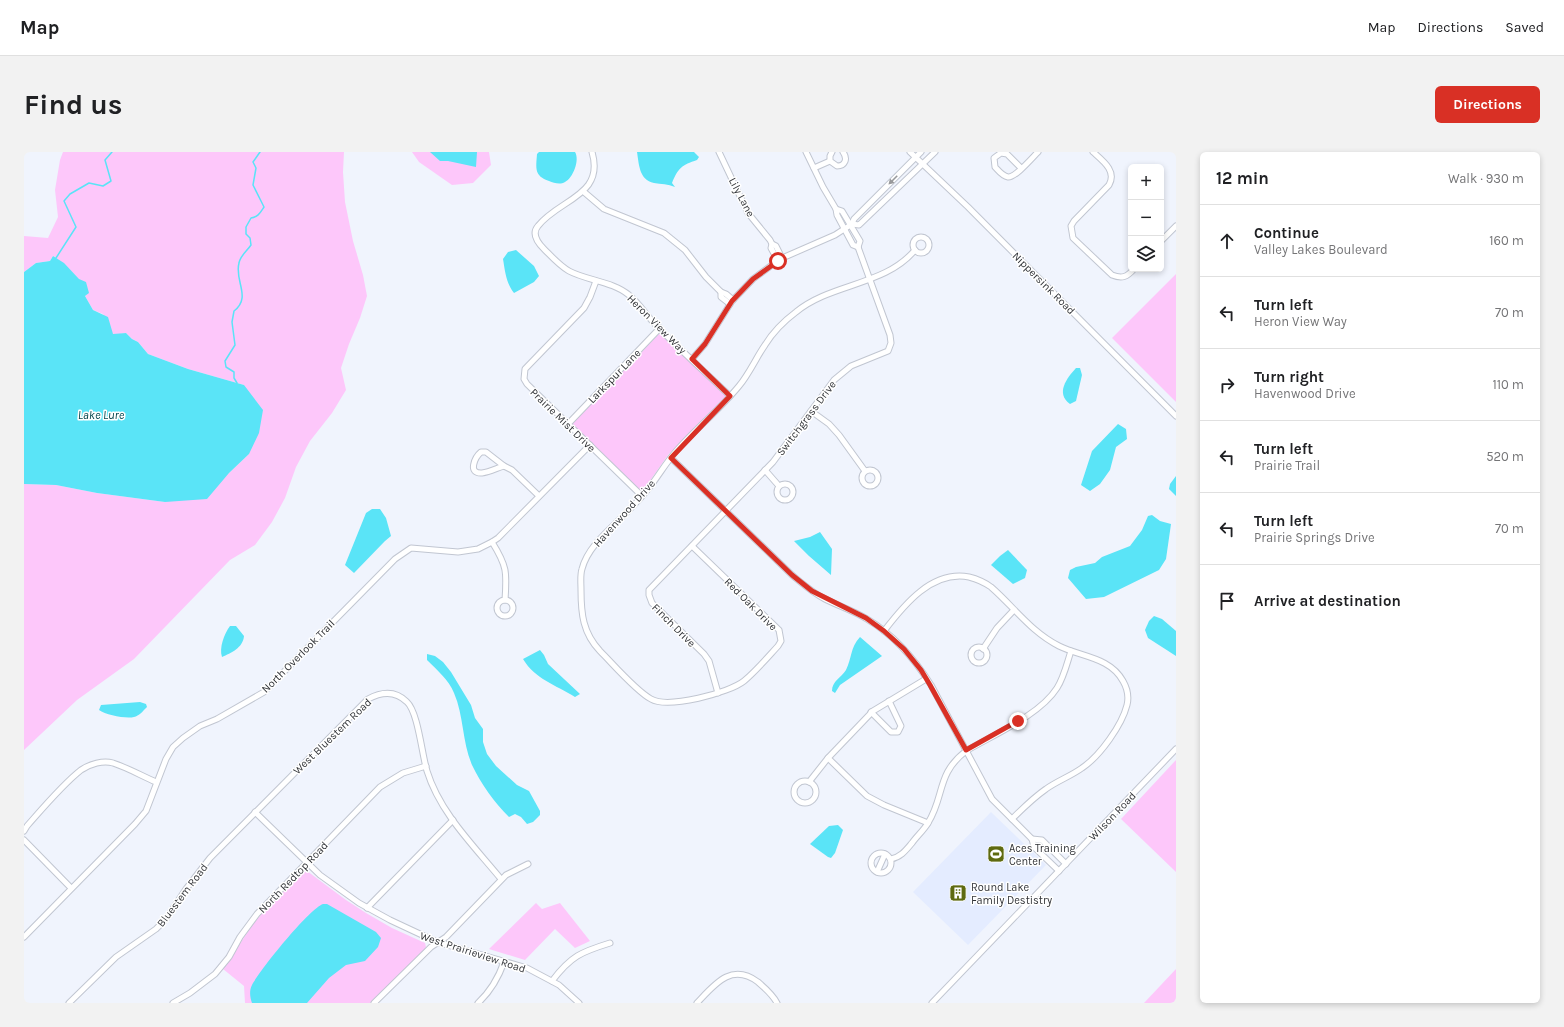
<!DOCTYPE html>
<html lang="en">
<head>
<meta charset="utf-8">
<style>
  :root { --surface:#fff; --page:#f2f2f2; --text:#202124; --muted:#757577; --line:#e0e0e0; --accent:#d93025 }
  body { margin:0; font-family:Karla,sans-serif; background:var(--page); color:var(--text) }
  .controls { position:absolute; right:12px; top:12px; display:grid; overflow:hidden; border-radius:6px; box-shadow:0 2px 6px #0003 }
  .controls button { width:36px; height:36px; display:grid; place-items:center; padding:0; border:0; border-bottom:1px solid var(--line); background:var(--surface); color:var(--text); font:20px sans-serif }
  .stop { position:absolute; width:12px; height:12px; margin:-9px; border:3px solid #d93025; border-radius:50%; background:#fff }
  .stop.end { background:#d93025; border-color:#fff; box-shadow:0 1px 4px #0008 }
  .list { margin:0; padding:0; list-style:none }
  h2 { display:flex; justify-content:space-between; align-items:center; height:52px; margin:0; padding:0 16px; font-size:17px }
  h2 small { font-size:13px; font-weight:400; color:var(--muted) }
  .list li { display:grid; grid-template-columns:26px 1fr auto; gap:12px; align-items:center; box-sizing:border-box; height:72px; padding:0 16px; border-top:1px solid var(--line) }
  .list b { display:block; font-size:15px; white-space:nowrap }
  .list p { margin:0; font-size:13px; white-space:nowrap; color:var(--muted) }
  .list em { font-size:13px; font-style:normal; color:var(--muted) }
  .icon { flex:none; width:22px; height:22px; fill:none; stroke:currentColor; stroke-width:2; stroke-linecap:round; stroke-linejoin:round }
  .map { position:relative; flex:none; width:1152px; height:851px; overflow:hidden; border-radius:6px }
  header { display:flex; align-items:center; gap:24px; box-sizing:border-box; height:56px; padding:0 20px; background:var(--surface); border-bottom:1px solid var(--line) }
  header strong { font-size:19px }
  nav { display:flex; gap:22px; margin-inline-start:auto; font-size:14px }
  .intro { display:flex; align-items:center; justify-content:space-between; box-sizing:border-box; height:96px; padding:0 24px }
  h1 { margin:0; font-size:28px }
  .button { padding:10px 18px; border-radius:6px; background:var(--accent); color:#fff; font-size:14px; font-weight:700 }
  main { display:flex; gap:24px; padding:0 24px }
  aside { flex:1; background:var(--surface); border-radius:6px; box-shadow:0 2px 6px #0003 }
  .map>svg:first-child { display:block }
  .built { fill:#e4ecff }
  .green { fill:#fdc7fa }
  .water { fill:#5ae4f7 }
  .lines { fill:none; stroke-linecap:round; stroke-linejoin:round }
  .stream { stroke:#5ae4f7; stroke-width:1.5 }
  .minor-casing { stroke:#c1c6d1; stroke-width:7 }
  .minor { stroke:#fff; stroke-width:5 }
  .oneway { fill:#98999b }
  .route { stroke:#d93025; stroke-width:5 }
  .labels { text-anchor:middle; stroke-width:3; stroke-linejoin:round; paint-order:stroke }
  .street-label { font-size:11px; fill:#313337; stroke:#fff }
  .poi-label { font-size:11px; fill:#313337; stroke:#fff; text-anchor:start }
  .water-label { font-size:12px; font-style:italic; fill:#03454d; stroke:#fff }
</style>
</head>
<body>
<header>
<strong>Map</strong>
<nav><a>Map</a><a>Directions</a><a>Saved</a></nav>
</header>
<div class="intro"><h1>Find us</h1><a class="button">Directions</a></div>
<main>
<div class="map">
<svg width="1152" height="851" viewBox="0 0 1152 851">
  <rect width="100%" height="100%" fill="#f0f4fd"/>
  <polygon class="built" points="967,660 1022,713 944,793 889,740"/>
  <g class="green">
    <path d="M39 0H320L319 20 321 50 329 89 339 123 343 144 336 166 325 192 317 216 322 238 308 261 286 289 272 315 261 346 248 370 231 393 206 408 110 507 53 548 0 598V332L32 333 73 341 141 350 205 321 225 302 220 233 164 217 124 202 114 190 108 187 102 181 89 183 79 162 69 158 61 144 64 141C55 126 44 114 29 104L26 109 12 111 0 120V84L24 86 34 65 31 38 36 8Z"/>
    <polygon points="388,0 465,0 467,13 449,31 428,33 395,10"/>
    <polygon points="1152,122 1152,250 1088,186"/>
    <polygon points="637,180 702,244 644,303 618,340 548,272"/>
    <polygon points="1152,608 1152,720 1097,667"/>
    <polygon points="283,719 322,748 342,761 368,776 401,791 402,795 400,799 346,851 221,851 220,834 199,817 231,769 276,722"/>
    <polygon points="512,751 518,757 536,751 566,789 551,796 531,777 501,808 465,797"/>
    <polygon points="1152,817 1152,851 1120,851"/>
  </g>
  <g class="water">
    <polygon points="406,0 453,0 452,15 424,9 416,9"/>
    <path d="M515 0H551C556 8 549 26 541 30 536 33 530 31 525 29 510 24 512 16 513 2Z"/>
    <path d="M613 0H670L675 5 673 8C658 13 654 16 648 31L651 35C644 32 637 32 630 31 615 28 615 12 613 0Z"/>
    <path d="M492 98 510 114 515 124 510 130 490 141C482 131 481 119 479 107L484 100Z"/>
    <polygon points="29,104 40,111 55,127 62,130 65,141 61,144 69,158 84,165 89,182 102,181 108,187 114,190 124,202 164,217 220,233 239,258 235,281 225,302 205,321 183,347 141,350 73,341 32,333 0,332 0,120 12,111 26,109"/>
    <path d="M1052 216H1056L1058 223 1052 249 1046 252C1031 241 1043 226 1052 216Z"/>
    <polygon points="1094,272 1102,277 1103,287 1092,295 1086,318 1076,332 1066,339 1057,333 1068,299"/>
    <polygon points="1152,324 1152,344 1145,337 1146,332"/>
    <polygon points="348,357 356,357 362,366 367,384 361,389 330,421 321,413 342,361"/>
    <polygon points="1128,363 1136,369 1147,372 1142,407 1135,418 1080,445 1062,447 1044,426 1046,418 1052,415 1071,411 1078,405 1106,394 1118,378 1124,364"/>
    <polygon points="796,380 808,397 807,423 785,404 770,389 786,385"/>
    <polygon points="984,398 1003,418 1001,426 989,432 967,413 976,404"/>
    <polygon points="1130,464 1138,467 1152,479 1152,504 1124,486 1121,478 1125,469"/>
    <path d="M206 474H212L220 484C219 496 207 501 198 505 195 496 200 482 206 474Z"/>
    <path d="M836 485 858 504 816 533 811 541 808 539C808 529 817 526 822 518 828 506 826 496 836 485Z"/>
    <path d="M516 498 520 503 524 512 556 542 551 545C532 533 511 527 499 507Z"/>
    <path d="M403 502 411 504 419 510 427 520 447 553 451 566 459 577V590L463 602 472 614 493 633 505 639 516 659V663L509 670 503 672 497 665 491 662 485 665C470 650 457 632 448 613 438 590 440 564 430 541 425 528 413 518 403 508Z"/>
    <path d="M116 550 122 552 123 555C119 559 115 564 110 565 102 567 82 563 75 558L77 553Z"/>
    <polygon points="814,673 819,678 811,701 807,706 804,705 786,692 805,674"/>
    <path d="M299 752H303L352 780 357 786 354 795 341 809 322 813 305 826 283 851H228C226 845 225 839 228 833 236 818 285 757 299 752Z"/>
  </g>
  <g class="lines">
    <g class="stream">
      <polyline points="32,106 52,75 40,49 46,42 65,31 79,34 87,29 81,8 88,0"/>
      <path d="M213 231 210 226V220L202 215 201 209 211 193 208 170 210 159C228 145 210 129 215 111 216 104 223 99 227 93L226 86 222 82V75L227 66C234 65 236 61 240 55L229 33 232 16 229 10 236 0"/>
    </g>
    <g class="minor-casing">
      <g id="minor">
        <path d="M568 0C581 44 535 47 514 74 507 82 514 91 520 97 528 105 536 114 545 119 564 129 588 129 605 143 614 150 621 161 629 170 653 195 680 219 706 244"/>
        <polyline points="695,0 724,61 746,88 748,92 747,96 754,109"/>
        <polyline points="782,0 799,35 812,57 818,59 836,89 834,95"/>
        <path d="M808 0 806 4V9L813 14C821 14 824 7 819 0"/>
        <polyline points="886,0 944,55 1152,264"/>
        <path d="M1069 0C1079 9 1093 19 1085 33L1050 69 1047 74 1049 86 1088 123C1098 127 1103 125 1110 117"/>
        <polyline points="790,16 806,9"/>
        <path d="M997 16 983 2 977 1 970 6 971 15C974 18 978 24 984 25 991 26 1008 6 1014 0"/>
        <polyline points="560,40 580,57 640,81 661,98 682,125 697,140 702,142 709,148"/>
        <polyline points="812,57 813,63 829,93 834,95"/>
        <polyline points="828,72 835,73 911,0"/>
        <polyline points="828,72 830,67 897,0"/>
        <circle cx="897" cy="93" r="8"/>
        <polyline points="1137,89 1152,74"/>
        <polyline points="748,92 752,94 758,106"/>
        <polyline points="572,129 566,145 560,156 501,217 500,227 503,232 618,344"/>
        <polyline points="697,140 697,145 706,152"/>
        <polyline points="668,207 681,192 708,149 729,127 756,107 811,83 828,72"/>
        <polyline points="787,259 805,272 815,283 841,319"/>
        <polyline points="544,272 636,176"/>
        <path d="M457 300H462L480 314C473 316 466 320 458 321 443 322 451 305 457 300Z"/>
        <path d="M647 306 768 423C779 432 789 441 801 447 815 454 830 459 843 467 870 483 890 506 907 533L968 647 1008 687 1010 695 1035 719"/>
        <polyline points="480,314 488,318 515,344"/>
        <circle cx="846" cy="326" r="8"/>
        <polyline points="741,318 755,334"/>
        <circle cx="761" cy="340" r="8"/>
        <path d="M468 390C483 414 483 420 481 448"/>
        <path d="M668 394 755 478 757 489 754 494C743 506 732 519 720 529 705 541 644 557 627 547 612 539 589 512 576 499 559 481 557 462 557 438 557 431 556 423 558 417 564 393 589 375 605 358 612 351 619 344 625 336 635 323 643 309 654 297 674 275 697 256 715 234 725 222 732 206 741 193 749 180 760 169 772 160 807 131 861 134 891 98"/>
        <circle cx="481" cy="456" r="8"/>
        <path d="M860 479C880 453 908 418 945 425 953 427 960 430 967 435 990 455 1007 480 1035 494 1057 505 1086 505 1099 529 1103 536 1105 545 1103 553 1098 573 1076 604 1058 616 1047 624 1033 629 1022 637 1009 646 999 656 988 667"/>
        <circle cx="955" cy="503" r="8"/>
        <polyline points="959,497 973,476 989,459"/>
        <polyline points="694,541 685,509 680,502 628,451 625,443 625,438 749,310 810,228 827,214 864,199 867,191 866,183 834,95"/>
        <polyline points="847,560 867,580 874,580 877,574 865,549"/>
        <polyline points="804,606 843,644 860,653 904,671"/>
        <circle cx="781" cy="640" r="11"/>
        <polyline points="785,630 804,606 849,559 902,527"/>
        <polyline points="231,660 296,723 335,751 366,768 413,790 503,816 535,833 555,851"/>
        <path d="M0 679 3 674C18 657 39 632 57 618 66 612 79 608 89 611 104 616 118 624 132 630"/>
        <polyline points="1008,687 1018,688 1042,712"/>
        <polyline points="0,688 47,736"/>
        <circle cx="857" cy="711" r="10"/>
        <path d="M867 707C877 705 882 698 888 691 893 684 900 678 904 671 921 644 912 622 942 599 969 583 1016 563 1033 536 1040 525 1043 511 1047 499"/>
        <polyline points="853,720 861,702"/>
        <polyline points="343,756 429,668"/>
        <polyline points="0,785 111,672 122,659 142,607 149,595 159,586 176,574 193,567 240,540 371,407 387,396 434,400 454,397 468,390 474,386 566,293"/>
        <path d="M528 829C547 804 557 800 586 791"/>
        <path d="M45 851 92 805 132 777 142 767 162 737 186 706 344 547C357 540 371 538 383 550 394 560 398 603 403 619 416 661 450 694 477 727"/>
        <polyline points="149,851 166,841 191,822 205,805 216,785 233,762 356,635 379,621 402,614"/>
        <polyline points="350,851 407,795 422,785 482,723 504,712"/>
        <path d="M454 851C467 839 474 827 480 810"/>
        <path d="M673 851C690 833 707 810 734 830 741 836 749 843 753 851"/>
        <polyline points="908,851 1152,597"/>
      </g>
    </g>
    <use href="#minor" class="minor"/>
  </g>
  <defs><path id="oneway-solid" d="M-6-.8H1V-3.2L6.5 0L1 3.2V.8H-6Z"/></defs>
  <use class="oneway" href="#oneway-solid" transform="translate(869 28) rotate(135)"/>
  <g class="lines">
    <polyline class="route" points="754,109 729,127 708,149 681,192 668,207 706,244 647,306 768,423 788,439 842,466 860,479 880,497 897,518 906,533 942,598 994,569"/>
  </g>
  <defs>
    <g id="stadium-square" transform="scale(0.9)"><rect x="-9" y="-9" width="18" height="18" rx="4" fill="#5e6a10" stroke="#fff"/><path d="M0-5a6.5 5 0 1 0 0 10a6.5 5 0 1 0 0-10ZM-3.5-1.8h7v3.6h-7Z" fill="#fff"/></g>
    <g id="building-square" transform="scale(0.9)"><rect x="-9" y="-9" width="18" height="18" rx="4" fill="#5e6a10" stroke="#fff"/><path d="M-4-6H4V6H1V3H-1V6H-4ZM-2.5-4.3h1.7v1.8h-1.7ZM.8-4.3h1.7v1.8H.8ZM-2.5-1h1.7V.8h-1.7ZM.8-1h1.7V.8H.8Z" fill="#fff"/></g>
  </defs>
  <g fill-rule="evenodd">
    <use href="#stadium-square" x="972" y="702"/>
    <use href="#building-square" x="934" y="741"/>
  </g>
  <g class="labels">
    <g class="street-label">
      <text transform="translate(718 45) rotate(62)" y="4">Lily Lane</text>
      <text transform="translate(1020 131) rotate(45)" y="4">Nippersink Road</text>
      <text transform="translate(633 172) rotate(45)" y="4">Heron View Way</text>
      <text transform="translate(590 224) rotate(-46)" y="4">Larkspur Lane</text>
      <text transform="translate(782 266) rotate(-53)" y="4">Switchgrass Drive</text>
      <text transform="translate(539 268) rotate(44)" y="4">Prairie Mist Drive</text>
      <text transform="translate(600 361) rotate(-48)" y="4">Havenwood Drive</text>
      <text transform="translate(727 452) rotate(45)" y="4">Red Oak Drive</text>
      <text transform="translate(650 473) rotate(45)" y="4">Finch Drive</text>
      <text transform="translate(274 504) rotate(-45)" y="4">North Overlook Trail</text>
      <text transform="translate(308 584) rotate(-44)" y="4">West Bluestem Road</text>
      <text transform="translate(1088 664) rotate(-46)" y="4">Wilson Road</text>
      <text transform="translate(269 725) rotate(-46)" y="4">North Redtop Road</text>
      <text transform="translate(158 743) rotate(-53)" y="4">Bluestem Road</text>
      <text transform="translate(449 800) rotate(18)" y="4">West Prairieview Road</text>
    </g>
    <g class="poi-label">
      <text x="985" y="700">Aces Training<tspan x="985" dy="13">Center</tspan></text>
      <text x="947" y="739">Round Lake<tspan x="947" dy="13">Family Destistry</tspan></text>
    </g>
    <g class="water-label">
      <text x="77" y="267">Lake Lure</text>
    </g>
  </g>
</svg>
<div class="controls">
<button>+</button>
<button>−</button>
<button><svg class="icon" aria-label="layers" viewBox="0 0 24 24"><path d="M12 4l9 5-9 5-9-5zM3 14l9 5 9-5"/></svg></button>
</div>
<div class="stop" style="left:754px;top:109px"></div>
<div class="stop end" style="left:994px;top:569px"></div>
</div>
<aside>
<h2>12 min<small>Walk · 930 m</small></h2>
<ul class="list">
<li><svg class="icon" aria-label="ahead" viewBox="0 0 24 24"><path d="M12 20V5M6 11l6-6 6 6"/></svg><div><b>Continue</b><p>Valley Lakes Boulevard</p></div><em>160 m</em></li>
<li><svg class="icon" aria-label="left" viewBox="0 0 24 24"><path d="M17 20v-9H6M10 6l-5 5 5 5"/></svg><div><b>Turn left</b><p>Heron View Way</p></div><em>70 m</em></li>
<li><svg class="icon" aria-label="right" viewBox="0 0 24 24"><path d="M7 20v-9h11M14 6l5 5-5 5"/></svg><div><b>Turn right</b><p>Havenwood Drive</p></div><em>110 m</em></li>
<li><svg class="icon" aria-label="left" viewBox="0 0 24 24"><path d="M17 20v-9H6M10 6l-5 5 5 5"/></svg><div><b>Turn left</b><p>Prairie Trail</p></div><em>520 m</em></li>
<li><svg class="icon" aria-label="left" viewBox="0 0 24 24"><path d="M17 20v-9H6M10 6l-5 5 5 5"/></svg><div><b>Turn left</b><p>Prairie Springs Drive</p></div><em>70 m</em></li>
<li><svg class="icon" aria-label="arrive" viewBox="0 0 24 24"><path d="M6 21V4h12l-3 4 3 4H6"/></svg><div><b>Arrive at destination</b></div></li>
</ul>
</aside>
</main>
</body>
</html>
